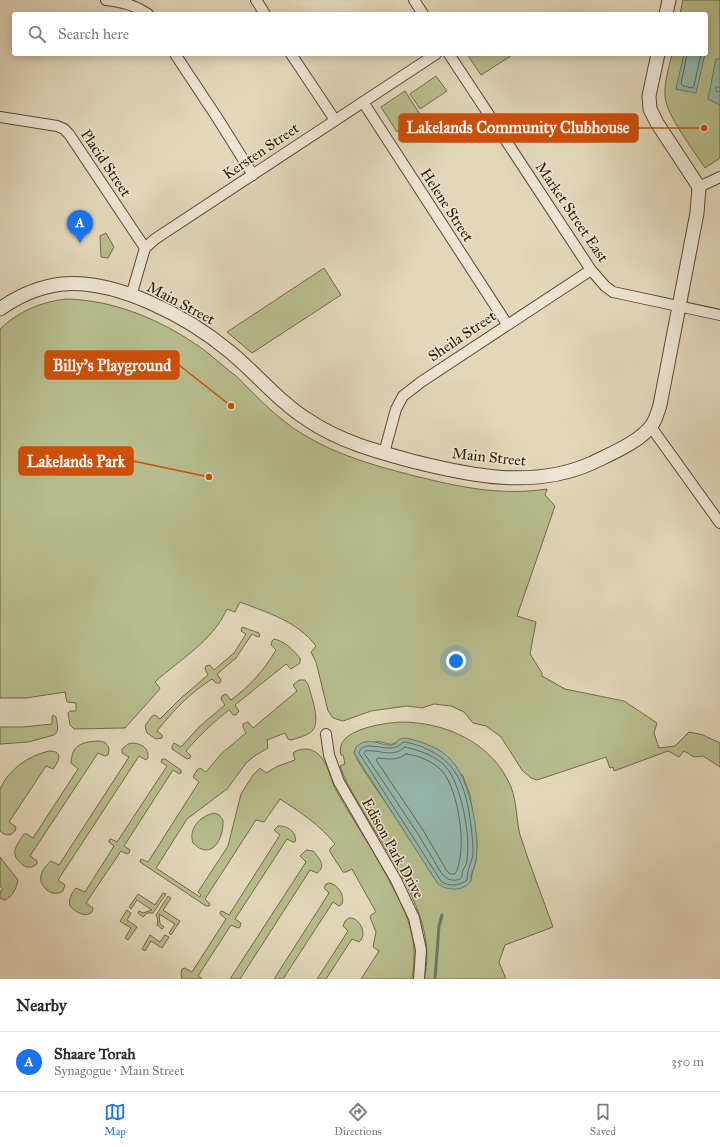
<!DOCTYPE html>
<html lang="en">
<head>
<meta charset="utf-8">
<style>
  :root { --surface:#fff; --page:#f7f7f7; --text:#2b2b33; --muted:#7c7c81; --line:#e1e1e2; --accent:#1a73e8 }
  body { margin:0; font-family:"IM FELL Great Primer",serif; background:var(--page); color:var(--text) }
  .you { position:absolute; left:456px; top:661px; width:14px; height:14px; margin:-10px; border:3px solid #fff; border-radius:50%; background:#1a73e8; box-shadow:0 0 0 6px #1a73e833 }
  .badge { display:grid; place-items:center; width:26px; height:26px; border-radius:50%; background:var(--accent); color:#fff; font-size:13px; font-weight:700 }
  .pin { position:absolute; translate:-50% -33px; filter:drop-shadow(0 1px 2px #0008) }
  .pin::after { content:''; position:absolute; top:21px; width:14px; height:12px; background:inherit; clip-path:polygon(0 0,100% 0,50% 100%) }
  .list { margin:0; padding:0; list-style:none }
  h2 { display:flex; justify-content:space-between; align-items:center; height:52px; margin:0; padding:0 16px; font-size:17px }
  h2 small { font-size:13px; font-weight:400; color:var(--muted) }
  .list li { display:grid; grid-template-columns:26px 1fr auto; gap:12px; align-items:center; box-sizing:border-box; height:60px; padding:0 16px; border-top:1px solid var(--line) }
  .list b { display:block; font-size:15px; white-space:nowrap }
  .list p { margin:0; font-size:13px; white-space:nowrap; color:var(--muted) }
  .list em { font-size:13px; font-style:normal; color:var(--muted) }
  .icon { flex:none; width:22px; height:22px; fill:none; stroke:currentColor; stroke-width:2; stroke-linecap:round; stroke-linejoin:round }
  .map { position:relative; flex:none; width:720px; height:979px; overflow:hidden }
  .search { position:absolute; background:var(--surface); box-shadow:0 2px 10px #0003; left:12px; right:12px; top:12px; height:44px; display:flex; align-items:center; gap:10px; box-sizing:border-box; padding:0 14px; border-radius:4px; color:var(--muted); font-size:15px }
  .sheet { height:112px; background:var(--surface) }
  nav { display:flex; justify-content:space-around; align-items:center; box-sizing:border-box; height:56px; border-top:1px solid var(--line); background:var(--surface); font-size:11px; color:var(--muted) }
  nav a { display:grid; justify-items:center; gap:2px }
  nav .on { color:var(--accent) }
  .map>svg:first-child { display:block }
  .green { fill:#b7bd8d; stroke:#756b46; fill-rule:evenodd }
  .water { fill:#95bab0; stroke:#6e7a6a }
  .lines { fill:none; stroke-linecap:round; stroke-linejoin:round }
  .shore { stroke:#646a58; stroke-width:1 }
  .stream { stroke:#6e7a6a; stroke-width:3 }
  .minor-casing { stroke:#5f482f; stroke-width:12 }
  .tertiary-casing { stroke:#5f482f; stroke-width:15 }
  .minor { stroke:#ece5d3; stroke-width:10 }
  .tertiary { stroke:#ece5d3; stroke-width:13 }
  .labels { text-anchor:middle; stroke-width:3; stroke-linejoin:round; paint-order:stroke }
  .street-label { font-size:15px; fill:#331900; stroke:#ece5d3 }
  .leader { fill:none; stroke:#cd4f0a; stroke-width:1.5 }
  .callout-dot { fill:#cd4f0a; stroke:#ece5d3; stroke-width:1.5 }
  .callout { fill:#cd4f0a; stroke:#cd4f0a; stroke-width:1.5 }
  .callout-label { font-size:16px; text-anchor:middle; font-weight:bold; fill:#fff }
</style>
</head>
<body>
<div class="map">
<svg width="720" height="979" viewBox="0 0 720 979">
  <rect width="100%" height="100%" fill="#e2d7bb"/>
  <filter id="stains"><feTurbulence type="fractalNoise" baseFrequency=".005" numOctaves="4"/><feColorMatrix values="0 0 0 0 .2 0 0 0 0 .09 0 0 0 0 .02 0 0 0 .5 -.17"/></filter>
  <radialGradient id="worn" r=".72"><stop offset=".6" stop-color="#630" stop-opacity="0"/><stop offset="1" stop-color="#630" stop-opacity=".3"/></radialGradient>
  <g class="green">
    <path d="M683 0H720V158L705 168C694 151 666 115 665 96 664 83 669 67 672 54H706V14H680Z"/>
    <polygon points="467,54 514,54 481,75"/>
    <polygon points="436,76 447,91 420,109 410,94"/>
    <polygon points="405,91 421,116 397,132 381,107"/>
    <polygon points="106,233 114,247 108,258 101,257 100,236"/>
    <polygon points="324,268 341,295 252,353 227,332"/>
    <path d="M66 299C111 300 154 317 191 341 206 350 218 362 232 373 237 376 241 381 245 385 258 398 271 411 285 422 325 452 368 464 415 476 459 487 501 496 547 489L545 495 555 506 517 616 536 622 530 654 542 673V676L565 689 624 701 657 723 654 733 659 748 675 746 689 732 703 735 720 743V767L703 756 694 757 684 751 679 757 668 751 614 771 613 767 610 768 606 757 537 780 531 778 522 770 501 737 486 726 473 723 464 712 451 706 434 704 422 708 407 706 385 709 371 711 343 721 333 718 328 711 316 662 311 652 316 646C297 621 268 613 240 602L235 612 227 609C212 642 180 659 155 682L160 688 159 690 125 728 74 729 70 725 68 713 70 711H76V703L67 702 65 692 26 698H0V329C19 311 41 302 66 299Z"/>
    <path d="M242 627 259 633 260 636 258 637 252 634 236 658 217 674 221 680 220 683H216L212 679C191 692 173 711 157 731L162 735V738L156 739 147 733 145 726 152 716 155 715 160 719 181 698 208 675 205 669 206 666 210 665 214 670 234 653 246 634 241 631Z"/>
    <path d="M274 639C285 641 293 650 300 658V663L291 669 286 664 235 705 239 711 236 715H233L229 710C213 722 199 736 186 751L191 756 190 758 187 759 172 749V746L174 743 181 747 200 726 225 705 221 699 222 696 226 694 231 700C250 686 264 670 276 650L271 645 272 641Z"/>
    <path d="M299 680H305L308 684C311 696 322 723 311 732 306 736 297 738 291 740L288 739 285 733 267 740 268 748 256 755 247 762 227 789 187 819 156 868 200 897 201 895 198 892 228 846 241 794 253 775 260 768 266 773 278 766 295 760 293 753C301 747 311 748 318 754 329 763 330 780 337 792 356 825 378 857 395 892 401 904 408 917 411 931 415 946 415 963 412 979H361L379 951 373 947 376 932 370 917 371 915 376 912 352 869 346 872H343L330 852V849L335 844C320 825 300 812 280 799L264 822 256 820 205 899 210 904 209 906H206L140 862 141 859 148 862 199 782 193 777 197 770 200 768 206 772 221 754 246 733 243 727V724L248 722 253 728 297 691 293 685Z"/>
    <path d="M53 715 56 717C57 723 60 731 54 735L28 742 0 744V727H23L52 724V717Z"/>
    <path d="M400 722C446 722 493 743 511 787 517 802 516 819 520 835 530 866 542 896 553 927L505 945 499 962 506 979H424C437 929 404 880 380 839 368 820 357 801 346 781L340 766 345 764 343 755H341C340 751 340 747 342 743 350 728 385 723 400 722ZM400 739 422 743 441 752 463 776 470 795 477 844 476 861 472 874 471 881 462 887 452 889 435 879 410 839 361 766 354 753C359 751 371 742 375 742 387 740 389 750 400 739Z"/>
    <path d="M98 741C106 741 111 746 108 755L105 756 98 753 30 856 37 861V864L32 867H26C8 855 15 848 24 834H27L33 838 78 769 71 763C72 745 81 742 98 741Z"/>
    <path d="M133 743C142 744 149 748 148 758L146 760 139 756 58 880 65 885 63 891 59 893C54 894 51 893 47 890 35 880 42 869 51 861L59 865 129 757 122 753V749L128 744Z"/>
    <path d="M49 751C64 751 59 761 53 769L46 766 9 822 16 827 15 831C11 836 5 836 0 831V789C9 769 28 756 49 751Z"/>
    <path d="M162 759H165L181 770V773L179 774 173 770 124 846 130 850 129 853 127 854 121 851 86 903 93 908 92 912C84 918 76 912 70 906 68 899 72 893 76 888L85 892 114 846 109 842V840L111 839 117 842 167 766 161 762Z"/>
    <path d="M214 813 219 815 223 820C224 838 212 862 193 843 188 829 200 816 214 813Z"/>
    <path d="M278 826C286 825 298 832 295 842H293L287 839 235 919 241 923 240 927 238 928 231 925 198 976 202 979H182L181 974 182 969 185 968 192 972 226 919 220 914V912L222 911 229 915 280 835 274 830Z"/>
    <path d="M306 850 313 851C319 858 327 866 317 873L310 870 240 979H230L306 862 300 856Z"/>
    <path d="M0 857 18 880C17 888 12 897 5 900L0 898V892L3 889 0 886Z"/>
    <path d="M329 883C338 884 345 896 342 904L339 906 333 902 283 979H274L329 893 324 888 326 884Z"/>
    <polygon points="163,893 166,894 153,913 147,913 143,917 138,913 139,911 143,913 152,910 137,900 131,909 129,907 138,894 155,905"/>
    <polygon points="168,896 171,898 163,910 180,921 171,935 169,933 175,924 159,914 160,924 164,927 162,929 157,925 158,920 156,915"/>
    <polygon points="127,910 131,913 127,920 137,927 128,940 125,938 131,928 120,921"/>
    <path d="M349 918C360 917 368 935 359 942L352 939 326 979H317L348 931 343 926 345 921Z"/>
    <polygon points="150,935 160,942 165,935 169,937 162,948 151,941 145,951 142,949"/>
  </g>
  <g class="water">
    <polygon points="684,54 705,54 696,93 676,89"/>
    <polygon points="716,59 720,59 720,87 716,87 716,91 720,92 720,105 708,99"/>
    <path d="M406 738C423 742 441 748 452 761 470 780 480 835 476 860 475 865 473 870 471 875 471 878 472 881 469 883 462 892 446 890 438 884L354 753 356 747C369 734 385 749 395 744 397 742 398 740 400 739Z"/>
  </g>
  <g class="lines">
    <g class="shore">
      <polyline points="687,54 681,84 683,86 692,88 694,86 701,54"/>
      <path d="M406 742C447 752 462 772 469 812 471 825 473 839 473 853 472 862 467 870 467 880 460 886 448 887 441 881L359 753C363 736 391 757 402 743Z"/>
      <path d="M405 747C419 750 436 756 446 767 461 784 471 836 467 859 467 863 465 867 463 870 462 873 463 877 460 879 456 881 452 880 448 879L442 874 418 834 364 753 365 751C381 749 391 759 405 747Z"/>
      <path d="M406 754C418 755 434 762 442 771 459 790 468 852 455 874H450L447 871 423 830 376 760 378 758C388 759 397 761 406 754Z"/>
    </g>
    <polyline class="stream" points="435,979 439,926 442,915"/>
    <g class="minor-casing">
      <g id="minor">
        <path d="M106 0C122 2 135 5 148 14"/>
        <polyline points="256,0 265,14"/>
        <polyline points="414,0 423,14"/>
        <polyline points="175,54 218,119 253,175"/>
        <polyline points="291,54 335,120"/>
        <polyline points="449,54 591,270 605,286 613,292 720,315"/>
        <polyline points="363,102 507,324"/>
        <polyline points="0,117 57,126 64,129 69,134 145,248"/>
        <polyline points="699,187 720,177"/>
        <polyline points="131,296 145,248 155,239 436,54"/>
        <polyline points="651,427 720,523"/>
        <polyline points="384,453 396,409 403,396 421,382 591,270"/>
        <polyline points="326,734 329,755 339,782 396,880 414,918 421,950 419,979"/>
      </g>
    </g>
    <g class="tertiary-casing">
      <g id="tertiary">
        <polyline points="666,14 669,0"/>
        <path d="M0 309C18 296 39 287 62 284 117 279 188 317 229 351 256 373 278 401 308 420 339 441 375 451 412 461 471 476 534 489 592 463 610 454 640 442 652 425 656 419 658 412 660 405L697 213 699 187 657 123 650 109 649 96 658 54"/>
      </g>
    </g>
    <use href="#minor" class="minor"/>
    <use href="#tertiary" class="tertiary"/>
  </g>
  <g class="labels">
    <g class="street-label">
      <text transform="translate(261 151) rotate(-34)" y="5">Kersten Street</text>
      <text transform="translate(106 163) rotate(56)" y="5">Placid Street</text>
      <text transform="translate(447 205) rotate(57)" y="5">Helene Street</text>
      <text transform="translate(572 212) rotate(56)" y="5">Market Street East</text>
      <text transform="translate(181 303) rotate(28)" y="5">Main Street</text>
      <text transform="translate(462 336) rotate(-34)" y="5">Sheila Street</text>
      <text transform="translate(489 457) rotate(6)" y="5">Main Street</text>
      <text transform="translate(393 848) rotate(61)" y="5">Edison Park Drive</text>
    </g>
  </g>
  <path class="leader" d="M704 128L638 128M231 406L179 365M209 477L133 461"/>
  <g class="callout-dot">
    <circle cx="704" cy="128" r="4"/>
    <circle cx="231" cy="406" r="4"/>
    <circle cx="209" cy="477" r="4"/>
  </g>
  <g class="callout">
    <rect x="399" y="114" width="239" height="28" rx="4"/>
    <rect x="45" y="351" width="134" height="28" rx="4"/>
    <rect x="19" y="447" width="114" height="28" rx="4"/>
  </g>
  <g class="callout-label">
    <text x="518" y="133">Lakelands Community Clubhouse</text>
    <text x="112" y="371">Billy's Playground</text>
    <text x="76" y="467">Lakelands Park</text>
  </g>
  <rect width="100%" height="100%" filter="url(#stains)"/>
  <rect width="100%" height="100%" fill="url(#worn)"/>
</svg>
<div class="you"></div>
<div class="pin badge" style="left:80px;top:243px">A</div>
<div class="search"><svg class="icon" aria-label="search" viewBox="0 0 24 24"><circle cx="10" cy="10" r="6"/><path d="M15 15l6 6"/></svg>Search here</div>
</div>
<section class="sheet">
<h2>Nearby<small></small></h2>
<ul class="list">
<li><span class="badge">A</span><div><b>Shaare Torah</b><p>Synagogue · Main Street</p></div><em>350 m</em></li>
</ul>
</section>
<nav>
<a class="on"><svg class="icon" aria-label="map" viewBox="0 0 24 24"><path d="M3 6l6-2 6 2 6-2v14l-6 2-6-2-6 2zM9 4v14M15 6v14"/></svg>Map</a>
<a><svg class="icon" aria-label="directions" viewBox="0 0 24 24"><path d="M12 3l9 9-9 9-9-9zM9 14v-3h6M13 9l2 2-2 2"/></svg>Directions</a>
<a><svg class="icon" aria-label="saved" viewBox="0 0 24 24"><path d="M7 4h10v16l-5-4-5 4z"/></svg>Saved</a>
</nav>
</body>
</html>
